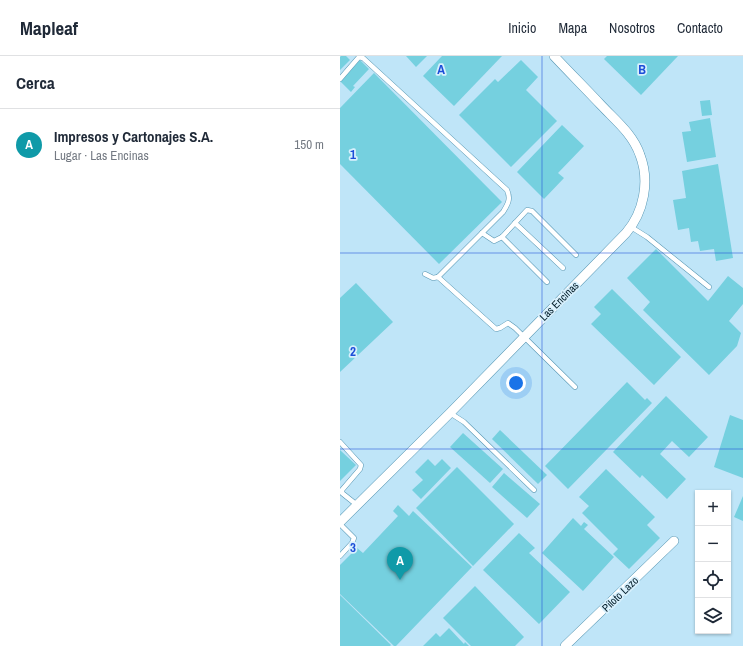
<!DOCTYPE html>
<html lang="es">
<head>
<meta charset="utf-8">
<style>
  :root { --surface:#fff; --page:#f6f6f7; --text:#1f2937; --muted:#747a83; --line:#e0e1e3; --accent:#99542a }
  body { margin:0; font-family:"Archivo Narrow",sans-serif; background:var(--page); color:var(--text) }
  .controls { position:absolute; right:12px; bottom:12px; display:grid; overflow:hidden; border-radius:0px; box-shadow:0 1px 3px #0004 }
  .controls button { width:36px; height:36px; display:grid; place-items:center; padding:0; border:0; border-bottom:1px solid var(--line); background:var(--surface); color:var(--text); font:20px sans-serif }
  .you { position:absolute; left:176px; top:327px; width:14px; height:14px; margin:-10px; border:3px solid #fff; border-radius:50%; background:#1a73e8; box-shadow:0 0 0 6px #1a73e833 }
  .badge { display:grid; place-items:center; width:26px; height:26px; border-radius:50%; background:var(--accent); color:#fff; font-size:13px; font-weight:700 }
  .pin { position:absolute; translate:-50% -33px; filter:drop-shadow(0 1px 2px #0008) }
  .pin::after { content:''; position:absolute; top:21px; width:14px; height:12px; background:inherit; clip-path:polygon(0 0,100% 0,50% 100%) }
  .list { margin:0; padding:0; list-style:none }
  h2 { display:flex; justify-content:space-between; align-items:center; height:52px; margin:0; padding:0 16px; font-size:17px }
  h2 small { font-size:13px; font-weight:400; color:var(--muted) }
  .list li { display:grid; grid-template-columns:26px 1fr auto; gap:12px; align-items:center; box-sizing:border-box; height:72px; padding:0 16px; border-top:1px solid var(--line) }
  .list b { display:block; font-size:15px; white-space:nowrap }
  .list p { margin:0; font-size:13px; white-space:nowrap; color:var(--muted) }
  .list em { font-size:13px; font-style:normal; color:var(--muted) }
  .icon { flex:none; width:22px; height:22px; fill:none; stroke:currentColor; stroke-width:2; stroke-linecap:round; stroke-linejoin:round }
  .map { position:relative; flex:none; width:403px; height:590px; overflow:hidden }
  header { display:flex; align-items:center; gap:24px; box-sizing:border-box; height:56px; padding:0 20px; background:var(--surface); border-bottom:1px solid var(--line) }
  header strong { font-size:19px }
  nav { display:flex; gap:22px; margin-inline-start:auto; font-size:14px }
  main { display:flex }
  aside { flex:1; background:var(--surface) }
  .map>svg:first-child { display:block }
  .building { fill:#75d0df }
  .lines { fill:none; stroke-linecap:round; stroke-linejoin:round }
  .lane-casing { stroke:#5595b2; stroke-width:5.5 }
  .street-casing { stroke:#5595b2; stroke-width:10 }
  .lane { stroke:#fff; stroke-width:4.5 }
  .street { stroke:#fff; stroke-width:9 }
  .grid { fill:none; stroke:#1d4ed8; stroke-width:1; stroke-opacity:0.55 }
  .labels { text-anchor:middle; stroke-width:3.5; stroke-linejoin:round; paint-order:stroke }
  .street-label { font-size:11px; fill:#041e2a; stroke:#d7f0fd }
  .grid-label { font-size:13px; text-anchor:middle; font-weight:bold; fill:#1d4ed8; stroke:#d7f0fd; stroke-width:3.5; stroke-linejoin:round; paint-order:stroke }
</style>
</head>
<body>
<header>
<strong>Mapleaf</strong>
<nav><a>Inicio</a><a>Mapa</a><a>Nosotros</a><a>Contacto</a></nav>
</header>
<main>
<aside>
<h2>Cerca<small></small></h2>
<ul class="list">
<li><span class="badge" style="background:#0f9aa8">A</span><div><b>Impresos y Cartonajes S.A.</b><p>Lugar · Las Encinas</p></div><em>150 m</em></li>
</ul>
</aside>
<div class="map">
<svg width="403" height="590" viewBox="0 0 403 590">
  <rect width="100%" height="100%" fill="#bfe5f8"/>
  <g class="building">
    <polygon points="1,0 6,0 10,4 0,14 0,1"/>
    <polygon points="66,0 87,0 76,11"/>
    <polygon points="102,0 162,0 114,50 83,20"/>
    <polygon points="267,0 338,0 301,39 264,3"/>
    <polygon points="20,4 29,13 13,30 15,31 11,36 0,25"/>
    <polygon points="181,4 198,21 186,34 217,65 171,111 119,59 155,23 158,26"/>
    <polygon points="34,17 162,146 99,208 0,108 0,52"/>
    <polygon points="370,44 372,59 362,60 360,45"/>
    <polygon points="370,62 376,101 347,106 342,76 351,75 349,66"/>
    <polygon points="222,69 244,90 218,117 224,122 204,143 177,116"/>
    <polygon points="378,108 393,202 376,205 374,193 360,195 358,185 351,186 349,172 338,174 333,144 346,142 342,115"/>
    <polygon points="316,193 368,245 388,220 403,232 403,248 389,265 401,277 397,290 369,319 303,254 310,246 287,222"/>
    <polygon points="16,227 53,266 0,316 0,242"/>
    <polygon points="272,233 341,301 314,329 251,268 261,258 254,251"/>
    <polygon points="287,326 305,344 307,342 312,347 228,433 205,410"/>
    <polygon points="326,340 368,381 349,401 332,385 320,398 346,423 327,443 302,419 300,422 273,396"/>
    <polygon points="390,359 403,364 403,422 374,411"/>
    <polygon points="160,374 207,419 198,428 152,383"/>
    <polygon points="123,377 163,413 150,427 110,391"/>
    <polygon points="0,394 16,409 0,425"/>
    <polygon points="88,403 95,410 102,403 111,412 81,443 72,434 83,424 75,416"/>
    <polygon points="117,411 174,468 133,510 76,452"/>
    <polygon points="266,413 315,461 307,469 320,482 289,513 273,498 278,493 242,457 249,450 239,441"/>
    <polygon points="164,417 200,448 187,462 152,431"/>
    <polygon points="403,440 403,465 394,461"/>
    <polygon points="58,449 69,460 73,455 132,511 56,590 54,590 0,538 0,509 17,492 23,497 58,460 53,455"/>
    <polygon points="233,462 241,470 244,466 248,469 244,473 274,501 243,535 202,497"/>
    <polygon points="179,477 195,492 189,497 230,536 199,568 143,514"/>
    <polygon points="135,530 184,581 175,590 131,590 103,562"/>
    <polygon points="0,539 51,589 50,590 0,590"/>
    <polygon points="109,572 124,588 125,586 129,590 83,590 96,577 100,581"/>
  </g>
  <g class="lines">
    <g class="lane-casing">
      <g id="lane">
        <path d="M0 23 19 1 23 2 167 134C171 143 168 148 163 156L98 221 93 222 85 218"/>
        <polyline points="175,167 223,212"/>
        <polyline points="291,171 307,181 369,231"/>
        <polyline points="142,177 154,185 162,181 187,154 192,155 236,199"/>
        <polyline points="162,181 207,226"/>
        <polyline points="98,221 156,273 160,272 168,267 175,272 235,331"/>
        <polyline points="110,357 124,366 194,434"/>
        <polyline points="0,386 21,409 20,413 2,434 2,437 17,449"/>
        <polyline points="0,468 14,482 12,487 0,500"/>
      </g>
    </g>
    <g class="street-casing">
      <g id="street">
        <path d="M0 466 110 357 286 177C304 156 310 125 300 99 293 78 275 64 261 49 245 32 229 16 214 0"/>
        <polyline points="225,590 334,485"/>
      </g>
    </g>
    <use href="#lane" class="lane"/>
    <use href="#street" class="street"/>
  </g>
  <path class="grid" d="M202 0V590M0 197H403M0 393H403"/>
  <g class="labels">
    <g class="street-label">
      <text transform="translate(219 245) rotate(-45)" y="4">Las Encinas</text>
      <text transform="translate(280 538) rotate(-44)" y="4">Piloto Lazo</text>
    </g>
  </g>
  <g class="grid-label">
    <text x="101" y="18">A</text>
    <text x="302" y="18">B</text>
    <text x="13" y="103">1</text>
    <text x="13" y="300">2</text>
    <text x="13" y="496">3</text>
  </g>
</svg>
<div class="controls">
<button>+</button>
<button>−</button>
<button><svg class="icon" aria-label="locate" viewBox="0 0 24 24"><circle cx="12" cy="12" r="6"/><path d="M12 2v4M12 18v4M2 12h4M18 12h4"/></svg></button>
<button><svg class="icon" aria-label="layers" viewBox="0 0 24 24"><path d="M12 4l9 5-9 5-9-5zM3 14l9 5 9-5"/></svg></button>
</div>
<div class="you"></div>
<div class="pin badge" style="left:60px;top:524px;background:#0f9aa8">A</div>
</div>
</main>
</body>
</html>
